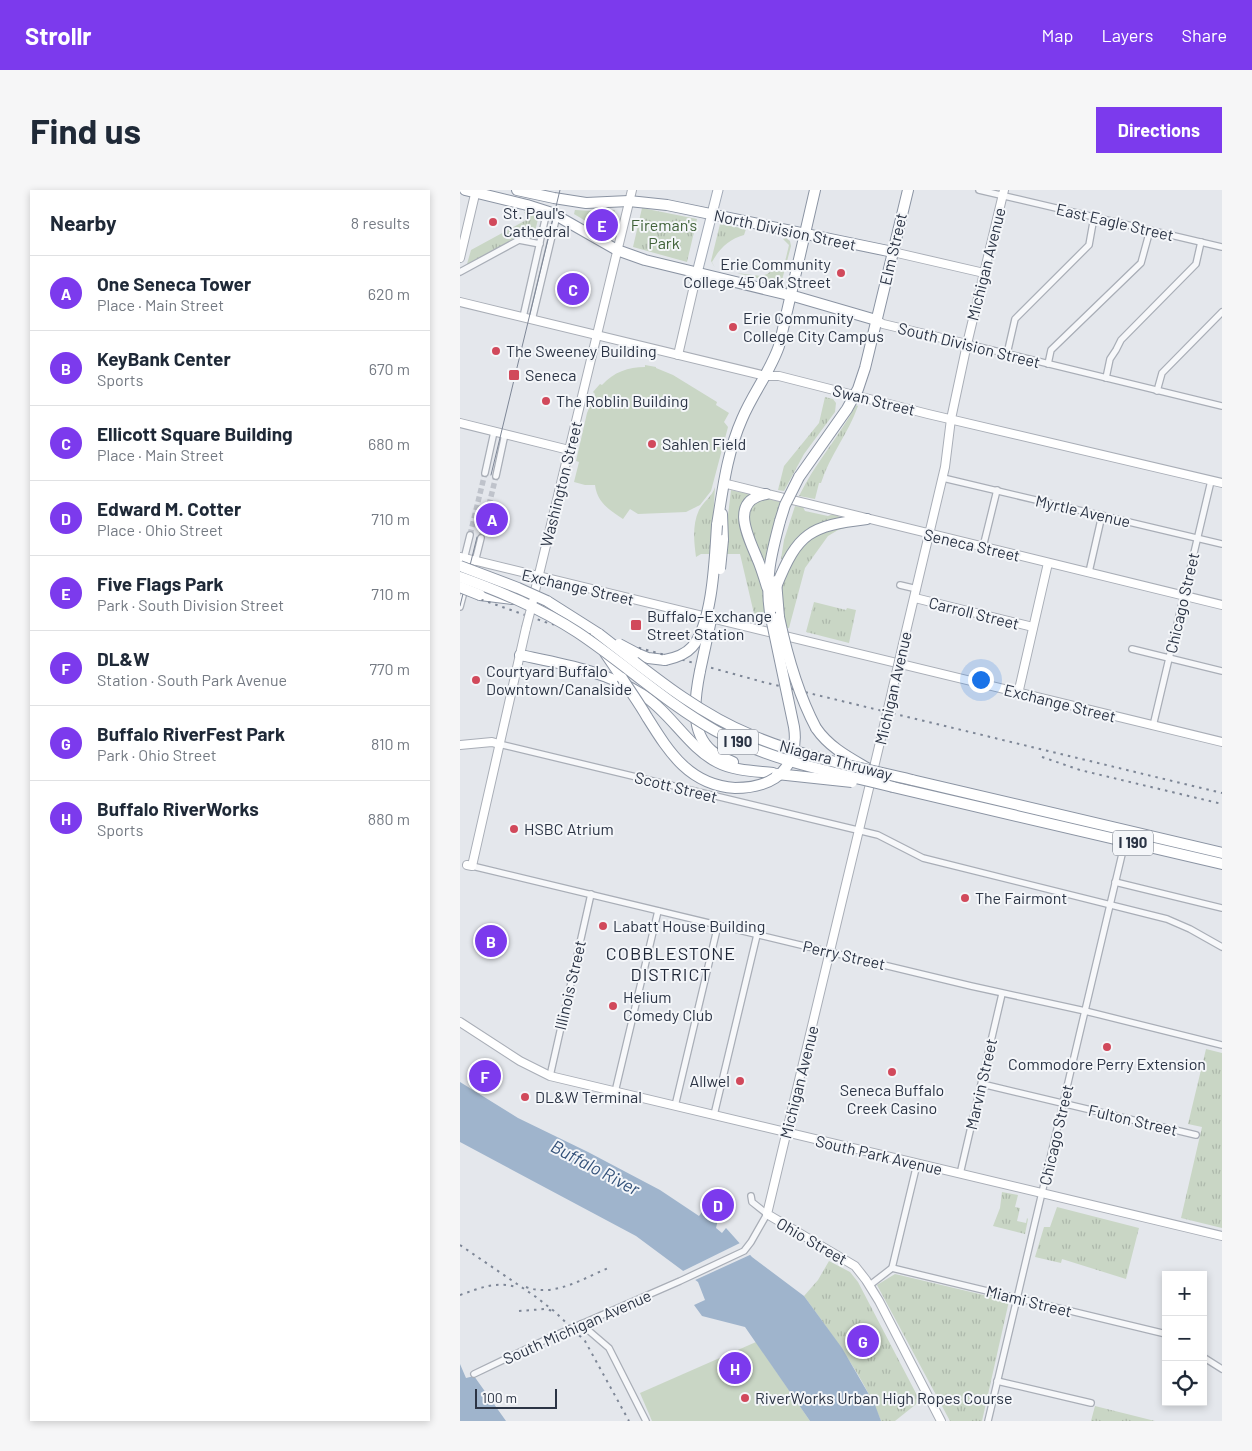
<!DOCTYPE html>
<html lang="en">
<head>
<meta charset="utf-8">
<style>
  :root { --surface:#fff; --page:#f6f6f7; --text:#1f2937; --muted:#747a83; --line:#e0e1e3; --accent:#7c3aed }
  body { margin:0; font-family:Barlow,sans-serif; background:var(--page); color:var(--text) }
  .controls { position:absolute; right:15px; bottom:15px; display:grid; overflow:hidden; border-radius:0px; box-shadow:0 2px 8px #0003 }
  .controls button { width:45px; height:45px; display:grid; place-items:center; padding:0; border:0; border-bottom:1px solid var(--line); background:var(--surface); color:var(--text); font:25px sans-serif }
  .scale { position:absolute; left:15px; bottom:12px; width:82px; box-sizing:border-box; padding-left:5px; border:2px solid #2b3445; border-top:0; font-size:14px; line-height:18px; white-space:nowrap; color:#2b3445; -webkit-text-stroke:4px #f4f6f9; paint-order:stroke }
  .you { position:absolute; left:520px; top:489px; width:18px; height:18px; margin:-12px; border:4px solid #fff; border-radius:50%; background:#1a73e8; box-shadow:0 0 0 8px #1a73e833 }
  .badge { display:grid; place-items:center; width:32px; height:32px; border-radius:50%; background:var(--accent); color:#fff; font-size:16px; font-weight:700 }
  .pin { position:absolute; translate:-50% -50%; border:2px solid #fff; box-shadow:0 1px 5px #0006 }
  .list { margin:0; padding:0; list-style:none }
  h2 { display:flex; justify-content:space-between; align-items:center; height:65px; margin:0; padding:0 20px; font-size:21px }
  h2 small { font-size:16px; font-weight:400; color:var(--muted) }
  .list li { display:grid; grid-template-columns:32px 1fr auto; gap:15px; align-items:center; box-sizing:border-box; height:75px; padding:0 20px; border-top:1px solid var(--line) }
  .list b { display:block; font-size:19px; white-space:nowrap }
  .list p { margin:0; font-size:16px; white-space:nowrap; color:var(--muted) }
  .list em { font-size:16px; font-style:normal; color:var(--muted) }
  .icon { flex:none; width:28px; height:28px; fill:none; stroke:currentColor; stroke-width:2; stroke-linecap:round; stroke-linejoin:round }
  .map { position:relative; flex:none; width:762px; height:1231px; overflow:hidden; border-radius:0px }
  header { display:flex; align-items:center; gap:30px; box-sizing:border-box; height:70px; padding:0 25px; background:var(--accent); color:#fff }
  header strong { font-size:24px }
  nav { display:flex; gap:28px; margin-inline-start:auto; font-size:18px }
  .intro { display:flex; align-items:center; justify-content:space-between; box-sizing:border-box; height:120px; padding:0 30px }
  h1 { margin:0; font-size:35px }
  .button { padding:12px 22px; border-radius:0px; background:var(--accent); color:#fff; font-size:18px; font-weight:700 }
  main { display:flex; gap:30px; padding:0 30px }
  aside { flex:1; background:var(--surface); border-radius:0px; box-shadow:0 2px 8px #0003 }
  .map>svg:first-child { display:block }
  .grass { fill:url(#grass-tufts) }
  .garden { fill:#c9d6c5 }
  .water { fill:#9fb4cc }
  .pier { fill:#e4e7ec }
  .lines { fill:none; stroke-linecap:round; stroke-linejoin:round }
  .street-tunnel { stroke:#bfc3cb; stroke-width:5.5; stroke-dasharray:5.5 3; stroke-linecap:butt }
  .street-casing { stroke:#a9aeb7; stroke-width:8 }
  .secondary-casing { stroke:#a9aeb7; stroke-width:10 }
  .primary-casing { stroke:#a3abb8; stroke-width:11 }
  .highway-casing { stroke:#8b94a3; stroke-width:12 }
  .street { stroke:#f7f8fa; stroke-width:5.5 }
  .secondary { stroke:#fff; stroke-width:8 }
  .primary { stroke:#fff; stroke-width:9 }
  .highway { stroke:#fff; stroke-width:10 }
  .tram { stroke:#7d8696; stroke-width:1 }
  .rail { stroke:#7d8696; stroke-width:2; stroke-dasharray:2.5 5; stroke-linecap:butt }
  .secondary-bridge-casing { stroke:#a9aeb7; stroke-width:10; stroke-linecap:butt }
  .highway-bridge-casing { stroke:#8b94a3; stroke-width:12; stroke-linecap:butt }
  .secondary-bridge { stroke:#fff; stroke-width:8 }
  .highway-bridge { stroke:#fff; stroke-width:10 }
  .poi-dot { fill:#d1495b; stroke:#f4f6f9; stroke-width:2 }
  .labels { text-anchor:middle; stroke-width:4; stroke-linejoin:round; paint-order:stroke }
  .shield { fill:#f4f6f9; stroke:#676e7b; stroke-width:1 }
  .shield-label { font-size:15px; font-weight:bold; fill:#2b3445 }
  .poi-label { font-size:16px; fill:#2b3445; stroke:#f4f6f9; text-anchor:start }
  .street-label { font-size:16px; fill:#2b3445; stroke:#f4f6f9 }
  .park-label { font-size:16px; fill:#3f6138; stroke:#f4f6f9 }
  .neighbourhood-label { font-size:18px; letter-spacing:1px; fill:#1d2536; stroke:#f4f6f9 }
  .water-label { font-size:18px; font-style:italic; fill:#34527a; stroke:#f4f6f9 }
</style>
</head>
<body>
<header>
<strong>Strollr</strong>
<nav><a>Map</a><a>Layers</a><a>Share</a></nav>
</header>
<div class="intro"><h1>Find us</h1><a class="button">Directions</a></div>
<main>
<aside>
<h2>Nearby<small>8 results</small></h2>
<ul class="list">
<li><span class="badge">A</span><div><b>One Seneca Tower</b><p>Place · Main Street</p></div><em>620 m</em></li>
<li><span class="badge">B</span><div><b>KeyBank Center</b><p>Sports</p></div><em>670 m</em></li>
<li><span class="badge">C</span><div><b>Ellicott Square Building</b><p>Place · Main Street</p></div><em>680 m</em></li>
<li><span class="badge">D</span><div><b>Edward M. Cotter</b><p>Place · Ohio Street</p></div><em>710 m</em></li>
<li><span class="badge">E</span><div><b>Five Flags Park</b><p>Park · South Division Street</p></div><em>710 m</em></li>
<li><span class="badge">F</span><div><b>DL&amp;W</b><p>Station · South Park Avenue</p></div><em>770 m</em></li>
<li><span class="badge">G</span><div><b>Buffalo RiverFest Park</b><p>Park · Ohio Street</p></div><em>810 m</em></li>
<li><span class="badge">H</span><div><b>Buffalo RiverWorks</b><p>Sports</p></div><em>880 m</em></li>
</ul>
</aside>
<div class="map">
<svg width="762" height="1231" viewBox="0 0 762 1231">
  <defs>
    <pattern id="grass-tufts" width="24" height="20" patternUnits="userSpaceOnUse" patternTransform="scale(1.25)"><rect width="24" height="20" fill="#c9d6c5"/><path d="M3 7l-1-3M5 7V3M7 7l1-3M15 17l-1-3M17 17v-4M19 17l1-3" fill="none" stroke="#adb8ab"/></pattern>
  </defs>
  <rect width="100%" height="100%" fill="#e4e7ec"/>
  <g class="grass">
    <polygon points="182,18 237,29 227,72 173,57"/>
    <polygon points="115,20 133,21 155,20 149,45 114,24"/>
    <polygon points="64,22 74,25 78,29 73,50 59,47 9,75 7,74 11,60 68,29"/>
    <path d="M260 34 286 39 284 45C269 49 259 59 252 72L255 78 251 71Z"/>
    <polygon points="326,48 330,51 331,56 321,94 277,83 301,86 307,84 325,72 329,55 323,49"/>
    <polygon points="365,207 373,209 376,213 375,222 344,264 324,301 318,300 324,276 359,233"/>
    <path d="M396 215 398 216C388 244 370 265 361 293H359L355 309 339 306C355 273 379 247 396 215Z"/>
    <path d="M255 297 251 364H241L236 367C234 352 232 335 239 320 243 312 252 307 255 297Z"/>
    <polygon points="271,300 289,304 280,318 280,340 297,375 303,396 308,433 293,430 295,428 280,364 267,364 267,334"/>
    <polygon points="304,308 321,312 315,329 307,370 303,370 289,337 287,322 295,313"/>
    <polygon points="335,316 343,317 345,321 368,326 373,324 380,327 379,329 362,333 352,338 324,370 321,369 324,350"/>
    <path d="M396 335 378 340 368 346 345 378 329 438H326C324 426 322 415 322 403 323 378 341 350 365 340 374 336 386 336 396 335Z"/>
    <polygon points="354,412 386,420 387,418 396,420 389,453 346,442"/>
    <polygon points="746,859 762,863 762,1038 721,1028 742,937 728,934"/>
    <polygon points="542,1002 558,1005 555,1017 560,1018 557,1031 566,1033 567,1028 568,1029 565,1044 533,1036 540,1018"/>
    <polygon points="597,1017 679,1038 666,1089 602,1069 601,1073 575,1067 584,1037 590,1037"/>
    <path d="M369 1071 390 1082 398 1092 460 1211 435 1231H421C403 1185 372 1145 344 1106L358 1090Z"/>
    <polygon points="435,1084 549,1111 522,1231 490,1231 417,1095"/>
    <polygon points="635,1216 695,1231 631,1231"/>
  </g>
  <g class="garden">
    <path d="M185 175 196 177V178L213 185 257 212 256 215 269 223 264 232 268 237 251 301 240 315 226 322 178 324 170 319 163 329C149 320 137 312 135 295H125L114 292 119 272 116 271 127 223 135 204 133 202 140 194 142 195C154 182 168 177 185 177Z"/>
    <polygon points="296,1152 350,1231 192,1231 180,1203"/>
  </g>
  <g class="water">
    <polygon points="0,892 58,928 128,962 200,1000 239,1026 259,997 265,1001 256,1038 262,1043 266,1038 292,1067 344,1106 382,1158 415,1215 421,1231 350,1231 285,1137 242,1126 234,1115 245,1110 238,1092 176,1046 0,952"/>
    <polygon points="0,1174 6,1188 14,1186 46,1231 0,1231"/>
  </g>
  <polygon class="pier" points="280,1053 292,1064 233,1091 221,1082"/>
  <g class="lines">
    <g class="street-tunnel">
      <polyline points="10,345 25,283"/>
      <polyline points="21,348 36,286"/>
    </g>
    <g class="street-casing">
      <g id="street">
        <polyline points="519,0 762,57"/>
        <polyline points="0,82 59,50 80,54"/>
        <polyline points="63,127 87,21"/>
        <polyline points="72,130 97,25"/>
        <polyline points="507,154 762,216"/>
        <polyline points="547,164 555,129 629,55 634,27"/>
        <polyline points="588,174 591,160 681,73 690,40"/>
        <polyline points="646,188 650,169 656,160 661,150 736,74 741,52"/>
        <polyline points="697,201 702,183 762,122"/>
        <polyline points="25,283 34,242"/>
        <polyline points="36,286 45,244"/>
        <polyline points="483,288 762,354"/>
        <polyline points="523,357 537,300"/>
        <polyline points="4,369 10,345"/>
        <polyline points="15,372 21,348"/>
        <polyline points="629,382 642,325"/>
        <polyline points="440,395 457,399"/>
        <polyline points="0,417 5,398"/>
        <polyline points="672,459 762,481"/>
        <polyline points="693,536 751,291"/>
        <polyline points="39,554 418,645 463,668 707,729 730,739 762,757"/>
        <polyline points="12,676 511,796 625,821 762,855"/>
        <polyline points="655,692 762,718"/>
        <polyline points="90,886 131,704"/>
        <polyline points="522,894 736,945"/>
        <polyline points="155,902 198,721"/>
        <polyline points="215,916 258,735"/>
        <polyline points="254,925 297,745"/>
        <polyline points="500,984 542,804"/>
        <polyline points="432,1078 706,1144"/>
        <polyline points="410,1095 432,1078 457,974"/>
        <polyline points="121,1134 149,1158 186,1231"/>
        <polyline points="743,1167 762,1179"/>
        <polyline points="14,1184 87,1149 220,1091 284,1061 291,1052 307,1024 292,1012 291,1006"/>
        <polyline points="537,1191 631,1213"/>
        <polyline points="528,1231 663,660"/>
      </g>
    </g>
    <g class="secondary-casing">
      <g id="secondary">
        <polyline points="433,62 524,83"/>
        <polyline points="0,68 16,0"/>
        <polyline points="0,112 306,186 319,186 468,224 762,293"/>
        <polyline points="416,130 423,134 507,154"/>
        <polyline points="218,165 237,83"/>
        <polyline points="0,233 109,260"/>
        <polyline points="263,293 762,415"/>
        <polyline points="0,367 762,552"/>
        <polyline points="455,408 573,437"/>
        <polyline points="73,409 172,0"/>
        <polyline points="443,454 485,277 491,229 507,154 544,0"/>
        <polyline points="558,504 588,373"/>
        <polyline points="427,523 307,1024 395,1076 406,1090 419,1111 481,1231"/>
        <polyline points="0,555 32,552 39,554"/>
        <polyline points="7,675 12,676 66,438"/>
        <polyline points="0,832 60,871 90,886 762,1046"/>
      </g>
    </g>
    <g class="primary-casing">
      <polyline id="primary" points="237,83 258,0"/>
    </g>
    <g class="highway-casing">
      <g id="highway">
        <polyline points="5,0 67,15 92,23 157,60 185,70 337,107 416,130"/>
        <polyline points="57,0 94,8 126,13 169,11 207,15 433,62"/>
        <polyline points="339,287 387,219 398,199 405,178 448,0"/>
        <path d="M306 304C269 311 288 346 297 368 301 377 304 387 307 397"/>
        <polyline points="262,324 263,350"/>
        <path d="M257 335C263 298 267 263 282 229 293 203 310 182 319 156L355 0"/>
        <polyline points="316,391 319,427"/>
        <path d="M316 397C338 342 350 336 407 329"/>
        <polyline points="20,405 52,409"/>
        <polyline points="87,411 139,444"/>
        <path d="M310 423C305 388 311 365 320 331"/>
        <polyline points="145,463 162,488"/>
        <polyline points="176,463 188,468 205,470"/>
        <path d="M60 465C103 474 146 481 183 505 210 522 229 558 257 572 274 581 295 581 313 583"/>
        <path d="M240 481C235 506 229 542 252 561 258 566 266 569 273 572"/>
        <path d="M356 538C369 557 388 567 407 578"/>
        <polyline points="452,590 762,663"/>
        <polyline points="433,597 762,674"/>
      </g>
    </g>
    <use href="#street" class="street"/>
    <use href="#secondary" class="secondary"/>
    <use href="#primary" class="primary"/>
    <use href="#highway" class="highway"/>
    <g class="tram">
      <polyline points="31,285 100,0"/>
      <polyline points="0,416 17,347"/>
    </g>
    <g class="rail">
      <polyline points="14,407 85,432 303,492 762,603"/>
      <polyline points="582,567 620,580 762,614"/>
      <polyline points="0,1055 76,1107 94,1121 125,1151 169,1231"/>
      <path d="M66 1097C95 1108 125 1087 151 1077"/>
      <path d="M0 1105C20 1098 36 1091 56 1097"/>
      <polyline points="59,1121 85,1119 93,1121"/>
    </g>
    <g class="secondary-bridge-casing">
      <g id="secondary-bridge">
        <polyline points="66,438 73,411"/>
        <polyline points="427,523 443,454"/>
      </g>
    </g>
    <g class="highway-bridge-casing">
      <g id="highway-bridge">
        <polyline points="320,331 325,315 339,287"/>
        <polyline points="0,376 58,398 87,411"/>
        <polyline points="260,379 263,350"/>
        <path d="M0 387C41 402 80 418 117 442 164 473 206 513 256 541 311 571 373 582 433 597"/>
        <polyline points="0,397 20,405"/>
        <path d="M319 427C327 465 338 504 356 538"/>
        <path d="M139 444C187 481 235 522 291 545 342 567 398 577 452 590"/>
        <polyline points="159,454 176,463"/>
        <path d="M205 470C215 468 225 465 232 457 253 434 255 365 257 335"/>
        <polyline points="240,481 251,430"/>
        <path d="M162 488C170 501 179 513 187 527 209 562 229 595 275 598 289 598 303 596 315 588 332 577 337 556 334 537L310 423"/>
        <polyline points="317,584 392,592"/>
      </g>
    </g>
    <use href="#secondary-bridge" class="secondary-bridge"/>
    <use href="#highway-bridge" class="highway-bridge"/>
  </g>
  <g class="poi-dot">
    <circle cx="33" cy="32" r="5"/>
    <circle cx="381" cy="83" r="5"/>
    <circle cx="273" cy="137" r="5"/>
    <circle cx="36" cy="161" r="5"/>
    <rect x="48" y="179" width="12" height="12" rx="2.5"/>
    <circle cx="86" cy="211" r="5"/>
    <circle cx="192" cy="254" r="5"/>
    <rect x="170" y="429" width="12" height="12" rx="2.5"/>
    <circle cx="16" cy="490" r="5"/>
    <circle cx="54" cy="639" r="5"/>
    <circle cx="505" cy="708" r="5"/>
    <circle cx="143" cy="736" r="5"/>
    <circle cx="153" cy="816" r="5"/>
    <circle cx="647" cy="857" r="5"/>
    <circle cx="432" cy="882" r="5"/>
    <circle cx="280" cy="891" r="5"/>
    <circle cx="65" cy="907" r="5"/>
    <circle cx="285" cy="1208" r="5"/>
  </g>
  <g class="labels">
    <g class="shield">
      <rect x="258" y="539.5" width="40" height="25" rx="4"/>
      <rect x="653" y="640.5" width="40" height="25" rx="4"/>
    </g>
    <g class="shield-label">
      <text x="278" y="557">I 190</text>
      <text x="673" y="658">I 190</text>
    </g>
    <g class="poi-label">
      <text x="43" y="29">St. Paul's<tspan x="43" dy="18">Cathedral</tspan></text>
      <text x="371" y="80" text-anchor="end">Erie Community<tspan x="371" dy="18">College 45 Oak Street</tspan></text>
      <text x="283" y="134">Erie Community<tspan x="283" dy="18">College City Campus</tspan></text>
      <text x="46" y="167">The Sweeney Building</text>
      <text x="65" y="191">Seneca</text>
      <text x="96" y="217">The Roblin Building</text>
      <text x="202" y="260">Sahlen Field</text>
      <text x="187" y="432">Buffalo–Exchange<tspan x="187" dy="18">Street Station</tspan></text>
      <text x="26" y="487">Courtyard Buffalo<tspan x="26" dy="18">Downtown/Canalside</tspan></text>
      <text x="64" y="645">HSBC Atrium</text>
      <text x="515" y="714">The Fairmont</text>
      <text x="153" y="742">Labatt House Building</text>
      <text x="163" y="813">Helium<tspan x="163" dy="18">Comedy Club</tspan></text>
      <text x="647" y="880" text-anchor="middle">Commodore Perry Extension</text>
      <text x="270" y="897" text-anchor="end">Allwel</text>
      <text x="432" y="906" text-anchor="middle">Seneca Buffalo<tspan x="432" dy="18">Creek Casino</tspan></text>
      <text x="75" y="913">DL&amp;W Terminal</text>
      <text x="295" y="1214">RiverWorks Urban High Ropes Course</text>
    </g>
    <g class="street-label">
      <text transform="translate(655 32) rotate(13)" y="6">East Eagle Street</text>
      <text transform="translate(325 40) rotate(12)" y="6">North Division Street</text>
      <text transform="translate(433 59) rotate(-77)" y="6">Elm Street</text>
      <text transform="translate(526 74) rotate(-76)" y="6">Michigan Avenue</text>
      <text transform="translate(509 155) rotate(14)" y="6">South Division Street</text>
      <text transform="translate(414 210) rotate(14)" y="6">Swan Street</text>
      <text transform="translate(101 294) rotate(-76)" y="6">Washington Street</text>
      <text transform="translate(623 321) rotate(13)" y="6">Myrtle Avenue</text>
      <text transform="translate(512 355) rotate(13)" y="6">Seneca Street</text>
      <text transform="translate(118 397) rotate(13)" y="6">Exchange Street</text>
      <text transform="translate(722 413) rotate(-77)" y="6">Chicago Street</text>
      <text transform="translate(514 423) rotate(14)" y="6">Carroll Street</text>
      <text transform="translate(433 498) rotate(-77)" y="6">Michigan Avenue</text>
      <text transform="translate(600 513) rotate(14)" y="6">Exchange Street</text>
      <text transform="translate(376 570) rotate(15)" y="6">Niagara Thruway</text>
      <text transform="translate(216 597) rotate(14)" y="6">Scott Street</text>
      <text transform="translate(384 765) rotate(13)" y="6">Perry Street</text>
      <text transform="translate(110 795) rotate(-77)" y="6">Illinois Street</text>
      <text transform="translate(339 892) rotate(-76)" y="6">Michigan Avenue</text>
      <text transform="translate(521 894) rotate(-77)" y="6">Marvin Street</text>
      <text transform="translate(673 930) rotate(13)" y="6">Fulton Street</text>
      <text transform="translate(596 945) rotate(-77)" y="6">Chicago Street</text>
      <text transform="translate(419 965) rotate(13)" y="6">South Park Avenue</text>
      <text transform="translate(352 1051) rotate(30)" y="6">Ohio Street</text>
      <text transform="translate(569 1111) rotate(14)" y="6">Miami Street</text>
      <text transform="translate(117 1137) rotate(-24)" y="6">South Michigan Avenue</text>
    </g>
    <g class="park-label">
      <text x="204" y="41">Fireman's<tspan x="204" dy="18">Park</tspan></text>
    </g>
    <g class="neighbourhood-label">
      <text x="211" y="770">COBBLESTONE<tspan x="211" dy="21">DISTRICT</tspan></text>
    </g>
    <g class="water-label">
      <text transform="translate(135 978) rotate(28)" y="6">Buffalo River</text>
    </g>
  </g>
</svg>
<div class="controls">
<button>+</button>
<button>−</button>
<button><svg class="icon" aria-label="locate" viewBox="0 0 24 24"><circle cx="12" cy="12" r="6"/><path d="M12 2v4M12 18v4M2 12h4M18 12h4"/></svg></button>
</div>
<div class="scale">100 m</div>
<div class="you"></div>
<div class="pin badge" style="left:32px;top:329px">A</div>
<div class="pin badge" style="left:31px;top:751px">B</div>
<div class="pin badge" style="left:113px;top:99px">C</div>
<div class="pin badge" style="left:258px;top:1015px">D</div>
<div class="pin badge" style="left:142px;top:35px">E</div>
<div class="pin badge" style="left:25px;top:886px">F</div>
<div class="pin badge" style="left:403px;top:1151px">G</div>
<div class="pin badge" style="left:275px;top:1178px">H</div>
</div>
</main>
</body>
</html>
